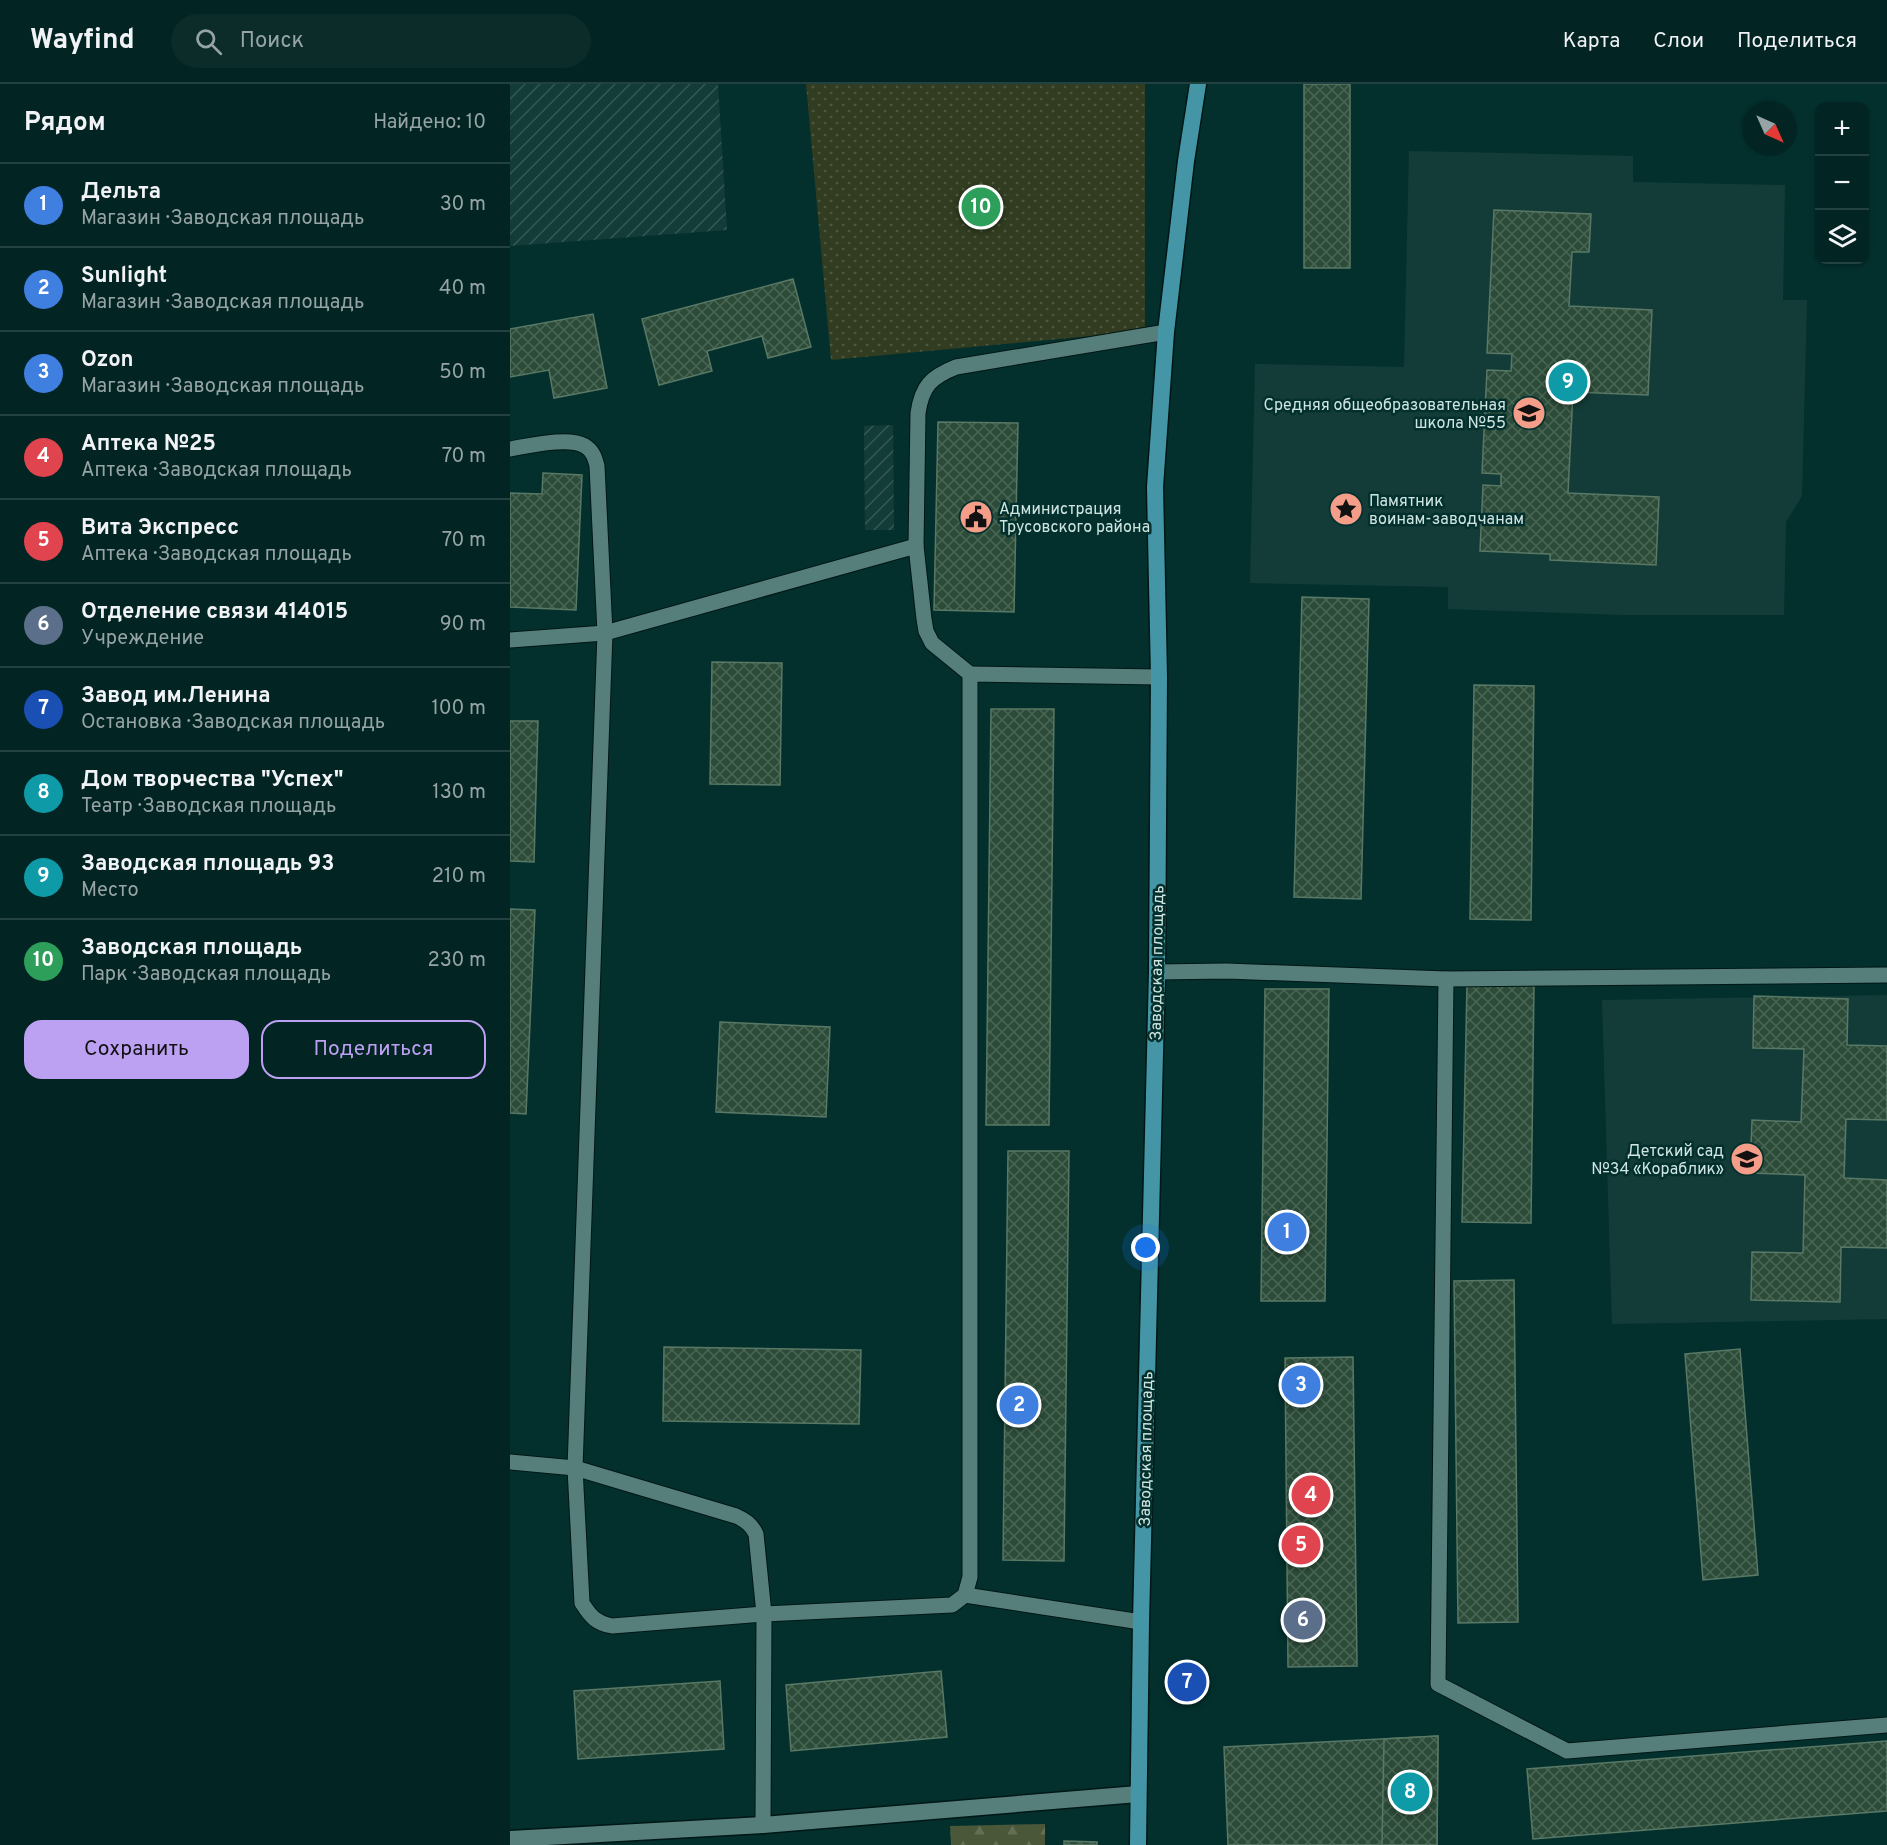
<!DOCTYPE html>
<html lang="ru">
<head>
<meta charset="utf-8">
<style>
  :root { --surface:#022422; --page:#0c2c2a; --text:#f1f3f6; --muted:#96a4a5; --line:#234140; --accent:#bca0f2 }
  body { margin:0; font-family:Overpass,sans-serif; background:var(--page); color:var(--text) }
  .controls { position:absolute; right:18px; top:18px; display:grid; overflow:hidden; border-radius:12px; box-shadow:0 2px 4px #0004 }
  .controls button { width:54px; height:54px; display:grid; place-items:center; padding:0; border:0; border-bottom:2px solid var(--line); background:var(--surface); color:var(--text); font:30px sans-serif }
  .compass { position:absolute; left:1233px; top:18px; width:54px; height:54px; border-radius:50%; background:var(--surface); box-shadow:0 2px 4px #0004; rotate:135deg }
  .you { position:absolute; left:636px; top:1164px; width:21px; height:21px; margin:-15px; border:4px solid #fff; border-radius:50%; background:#1a73e8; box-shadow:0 0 0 9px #1a73e833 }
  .badge { display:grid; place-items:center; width:39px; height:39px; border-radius:50%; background:var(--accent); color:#fff; font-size:20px; font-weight:700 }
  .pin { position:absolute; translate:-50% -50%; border:3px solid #fff; box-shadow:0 2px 6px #0006 }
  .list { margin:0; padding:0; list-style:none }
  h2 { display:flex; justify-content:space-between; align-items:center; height:78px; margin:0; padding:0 24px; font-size:26px }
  h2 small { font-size:20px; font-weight:400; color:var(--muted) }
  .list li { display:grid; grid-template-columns:39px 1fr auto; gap:18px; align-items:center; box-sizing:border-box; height:84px; padding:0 24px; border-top:2px solid var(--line) }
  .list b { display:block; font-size:22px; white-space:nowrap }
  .list p { margin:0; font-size:20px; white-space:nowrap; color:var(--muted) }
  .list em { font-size:20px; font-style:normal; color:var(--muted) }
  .actions { display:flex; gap:12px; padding:18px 24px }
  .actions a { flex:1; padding:14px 0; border:2px solid var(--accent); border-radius:18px; text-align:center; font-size:21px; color:var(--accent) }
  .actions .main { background:var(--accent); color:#111 }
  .icon { flex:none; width:33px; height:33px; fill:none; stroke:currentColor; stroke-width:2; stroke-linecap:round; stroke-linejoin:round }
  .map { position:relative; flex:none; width:1377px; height:1761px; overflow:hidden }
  header { display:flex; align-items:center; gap:36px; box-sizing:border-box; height:84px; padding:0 30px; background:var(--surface); border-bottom:2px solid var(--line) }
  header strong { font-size:28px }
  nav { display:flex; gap:33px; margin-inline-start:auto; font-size:21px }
  .search { width:420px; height:54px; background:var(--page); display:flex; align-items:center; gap:15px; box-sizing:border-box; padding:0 21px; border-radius:33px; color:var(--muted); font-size:22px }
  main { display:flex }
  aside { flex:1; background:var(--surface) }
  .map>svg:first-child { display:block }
  .built { fill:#133c39 }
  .industrial { fill:url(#industrial-furrows) }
  .forest { fill:url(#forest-firs) }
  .park { fill:url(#park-dots) }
  .building { fill:url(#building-cross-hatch); stroke:#597865; stroke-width:1.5 }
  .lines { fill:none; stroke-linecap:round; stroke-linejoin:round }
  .service-casing { stroke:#001715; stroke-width:17 }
  .minor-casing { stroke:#001715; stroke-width:19 }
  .primary-casing { stroke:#001715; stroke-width:19 }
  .service { stroke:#567f7b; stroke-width:15 }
  .minor { stroke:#567f7b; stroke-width:16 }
  .primary { stroke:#4496a6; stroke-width:16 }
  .labels { text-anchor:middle; stroke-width:5; stroke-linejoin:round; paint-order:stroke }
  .poi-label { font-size:16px; fill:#cfe5e2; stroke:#03302d; text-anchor:end }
  .street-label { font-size:16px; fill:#cfe5e2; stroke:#03302d }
</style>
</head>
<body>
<header>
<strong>Wayfind</strong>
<div class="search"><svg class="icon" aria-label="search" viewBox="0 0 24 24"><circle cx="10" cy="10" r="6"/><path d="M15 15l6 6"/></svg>Поиск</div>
<nav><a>Карта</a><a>Слои</a><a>Поделиться</a></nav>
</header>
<main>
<aside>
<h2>Рядом<small>Найдено: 10</small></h2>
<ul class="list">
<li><span class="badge" style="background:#3f7fe0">1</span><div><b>Дельта</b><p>Магазин · Заводская площадь</p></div><em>30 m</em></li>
<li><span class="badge" style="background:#3f7fe0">2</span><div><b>Sunlight</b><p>Магазин · Заводская площадь</p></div><em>40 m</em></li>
<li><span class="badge" style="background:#3f7fe0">3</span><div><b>Ozon</b><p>Магазин · Заводская площадь</p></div><em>50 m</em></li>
<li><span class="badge" style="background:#e0444e">4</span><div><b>Аптека №25</b><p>Аптека · Заводская площадь</p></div><em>70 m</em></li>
<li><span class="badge" style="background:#e0444e">5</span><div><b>Вита Экспресс</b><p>Аптека · Заводская площадь</p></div><em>70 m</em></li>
<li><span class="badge" style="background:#5c6f8a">6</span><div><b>Отделение связи 414015</b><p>Учреждение</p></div><em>90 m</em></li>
<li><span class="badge" style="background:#1a4fb4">7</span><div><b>Завод им.Ленина</b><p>Остановка · Заводская площадь</p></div><em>100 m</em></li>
<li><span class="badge" style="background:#0f9aa8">8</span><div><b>Дом творчества &quot;Успех&quot;</b><p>Театр · Заводская площадь</p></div><em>130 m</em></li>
<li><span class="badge" style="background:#0f9aa8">9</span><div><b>Заводская площадь 93</b><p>Место</p></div><em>210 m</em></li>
<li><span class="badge" style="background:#2e9e5b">10</span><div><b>Заводская площадь</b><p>Парк · Заводская площадь</p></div><em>230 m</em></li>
</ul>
<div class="actions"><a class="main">Сохранить</a><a>Поделиться</a></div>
</aside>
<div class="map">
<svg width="1377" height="1761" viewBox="0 0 1377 1761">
  <defs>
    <pattern id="industrial-furrows" width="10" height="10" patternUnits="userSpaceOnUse" patternTransform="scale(1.5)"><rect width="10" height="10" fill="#133c39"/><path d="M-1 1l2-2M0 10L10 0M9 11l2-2" fill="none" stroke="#345855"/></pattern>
    <pattern id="forest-firs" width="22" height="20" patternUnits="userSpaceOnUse" patternTransform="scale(1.5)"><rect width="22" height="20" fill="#4a5739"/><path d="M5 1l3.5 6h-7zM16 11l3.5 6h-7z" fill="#636f55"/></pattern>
    <pattern id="park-dots" width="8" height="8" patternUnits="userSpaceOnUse" patternTransform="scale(1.5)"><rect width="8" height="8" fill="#313c20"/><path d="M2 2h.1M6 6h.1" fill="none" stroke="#4e5840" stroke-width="1.8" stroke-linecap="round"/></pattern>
    <pattern id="building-cross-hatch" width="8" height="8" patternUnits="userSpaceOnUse" patternTransform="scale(1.5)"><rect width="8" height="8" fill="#2c4c39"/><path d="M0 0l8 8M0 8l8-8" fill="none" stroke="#4a6655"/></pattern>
  </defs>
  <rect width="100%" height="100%" fill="#03302d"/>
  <g class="built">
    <polygon points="899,67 1123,72 1123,98 1275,101 1273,216 1297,216 1292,412 1276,438 1274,531 1112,531 938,525 938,503 740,499 745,280 894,283"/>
    <polygon points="1377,911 1377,1235 1102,1240 1092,916"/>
  </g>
  <g class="industrial">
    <polygon points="0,0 208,0 217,146 0,162"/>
    <polygon points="383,341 384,446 355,446 354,342"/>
  </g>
  <polygon class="forest" points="535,1740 535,1761 441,1761 440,1742"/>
  <polygon class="park" points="296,0 635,0 635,247 321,276"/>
  <g class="building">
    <rect x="794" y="0" width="46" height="184"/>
    <polygon points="984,126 1081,130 1079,168 1062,168 1059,222 1142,226 1138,311 1063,308 1058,409 1149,413 1146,481 1040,476 1040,470 970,467 973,401 991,402 991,390 972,389 977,286 1001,287 1002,270 977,269"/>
    <polygon points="283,195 301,263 258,274 252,252 197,267 202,287 149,301 132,235"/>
    <polygon points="83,230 97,304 44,314 39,286 0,293 0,245"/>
    <polygon points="428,338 508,339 504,528 424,526"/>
    <polygon points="33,389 72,391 66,526 0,523 0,409 32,410"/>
    <polygon points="792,513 859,515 851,815 784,813"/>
    <polygon points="202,578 272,579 270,701 200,700"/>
    <polygon points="964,601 1024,602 1021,836 960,835"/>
    <polygon points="481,625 544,625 539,1041 476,1041"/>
    <polygon points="0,637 28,637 24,778 0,777"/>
    <polygon points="0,825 25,826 16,1030 0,1029"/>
    <polygon points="957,900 1024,901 1021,1139 952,1138"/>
    <polygon points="755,905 819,905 815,1217 751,1217"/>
    <polygon points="1244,912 1338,915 1337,961 1377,962 1377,1036 1336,1035 1334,1094 1377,1096 1377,1164 1331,1163 1330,1218 1241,1216 1242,1168 1293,1169 1295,1091 1240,1089 1242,1036 1291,1038 1294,965 1243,964"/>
    <polygon points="210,938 320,943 316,1033 206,1028"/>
    <polygon points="498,1067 559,1067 554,1477 493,1476"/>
    <polygon points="1004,1196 1008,1538 948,1539 944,1197"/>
    <polygon points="154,1263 351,1266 349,1340 153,1337"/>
    <polygon points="1230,1265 1248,1491 1193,1496 1175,1270"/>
    <polygon points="843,1273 847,1582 778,1583 775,1274"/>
    <polygon points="431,1587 437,1653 281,1667 276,1601"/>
    <polygon points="210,1597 214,1665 68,1675 64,1607"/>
    <polygon points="928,1652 927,1761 718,1761 714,1663"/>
    <polygon points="928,1652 927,1761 872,1761 874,1655"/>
    <polygon points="1377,1657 1377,1727 1023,1755 1017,1685"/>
    <polygon points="554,1757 587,1758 587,1761 554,1761"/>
  </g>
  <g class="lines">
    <g class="service-casing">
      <g id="service">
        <path d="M0 365C19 362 58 352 75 362 83 367 85 374 87 382L95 549 65 1384 72 1519C81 1533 86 1539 102 1542L254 1530 442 1521 455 1511 460 1493V590L649 593"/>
        <polyline points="0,556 95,549 406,462"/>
        <path d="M460 590 422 559 416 547 414 535 406 462 408 329C412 302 421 293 446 283L656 248"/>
        <polyline points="647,888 717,887 936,895 1377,891"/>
        <polyline points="936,895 928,1600 1057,1667 1377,1641"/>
        <path d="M0 1378 65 1384 226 1432C235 1436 241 1440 246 1450L254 1530 253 1741"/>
        <polyline points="455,1511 631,1538"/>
      </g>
    </g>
    <g class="minor-casing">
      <polyline id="minor" points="0,1755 253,1741 628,1710"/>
    </g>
    <g class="primary-casing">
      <polyline id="primary" points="628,1761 631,1538 647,888 649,593 645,403 656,248 676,77 688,0"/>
    </g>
    <use href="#service" class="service"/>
    <use href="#minor" class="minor"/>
    <use href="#primary" class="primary"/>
  </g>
  <defs>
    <g id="school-disc" transform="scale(1.725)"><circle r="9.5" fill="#f49e89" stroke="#03302d"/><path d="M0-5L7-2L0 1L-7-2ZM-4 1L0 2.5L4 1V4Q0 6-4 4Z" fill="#111"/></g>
    <g id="sight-disc" transform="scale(1.725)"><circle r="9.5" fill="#f49e89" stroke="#03302d"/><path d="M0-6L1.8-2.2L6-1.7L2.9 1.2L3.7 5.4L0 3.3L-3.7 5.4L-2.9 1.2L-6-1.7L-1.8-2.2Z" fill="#111"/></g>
    <g id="civic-disc" transform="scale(1.725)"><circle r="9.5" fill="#f49e89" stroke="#03302d"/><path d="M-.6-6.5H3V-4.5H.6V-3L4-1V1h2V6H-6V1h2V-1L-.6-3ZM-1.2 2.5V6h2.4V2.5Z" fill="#111"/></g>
  </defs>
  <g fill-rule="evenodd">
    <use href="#school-disc" x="1019" y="329"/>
    <use href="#sight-disc" x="836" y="425"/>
    <use href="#civic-disc" x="466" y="433"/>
    <use href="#school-disc" x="1237" y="1075"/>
  </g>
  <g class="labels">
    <g class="poi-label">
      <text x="996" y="326">Средняя общеобразовательная<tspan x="996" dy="18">школа №55</tspan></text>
      <text x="859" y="422" text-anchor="start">Памятник<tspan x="859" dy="18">воинам-заводчанам</tspan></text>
      <text x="489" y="430" text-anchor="start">Администрация<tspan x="489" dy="18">Трусовского района</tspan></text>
      <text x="1214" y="1072">Детский сад<tspan x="1214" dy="18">№34 «Кораблик»</tspan></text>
    </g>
    <g class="street-label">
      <text transform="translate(646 879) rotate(-89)" y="6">Заводская площадь</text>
      <text transform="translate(635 1365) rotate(-89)" y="6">Заводская площадь</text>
    </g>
  </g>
</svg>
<div class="controls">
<button>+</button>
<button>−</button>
<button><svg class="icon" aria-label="layers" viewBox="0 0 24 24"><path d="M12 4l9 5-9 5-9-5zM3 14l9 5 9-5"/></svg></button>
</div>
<svg class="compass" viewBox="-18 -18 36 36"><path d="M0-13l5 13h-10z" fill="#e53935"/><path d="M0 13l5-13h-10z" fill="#96a4a5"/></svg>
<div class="you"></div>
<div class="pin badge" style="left:777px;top:1148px;background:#3f7fe0">1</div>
<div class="pin badge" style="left:509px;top:1321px;background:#3f7fe0">2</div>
<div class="pin badge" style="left:791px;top:1301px;background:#3f7fe0">3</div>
<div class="pin badge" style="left:801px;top:1411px;background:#e0444e">4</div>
<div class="pin badge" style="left:791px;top:1461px;background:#e0444e">5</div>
<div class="pin badge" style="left:793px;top:1536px;background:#5c6f8a">6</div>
<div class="pin badge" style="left:677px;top:1598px;background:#1a4fb4">7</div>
<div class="pin badge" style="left:900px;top:1708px;background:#0f9aa8">8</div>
<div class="pin badge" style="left:1058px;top:298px;background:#0f9aa8">9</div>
<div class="pin badge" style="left:471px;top:123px;background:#2e9e5b">10</div>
</div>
</main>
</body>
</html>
